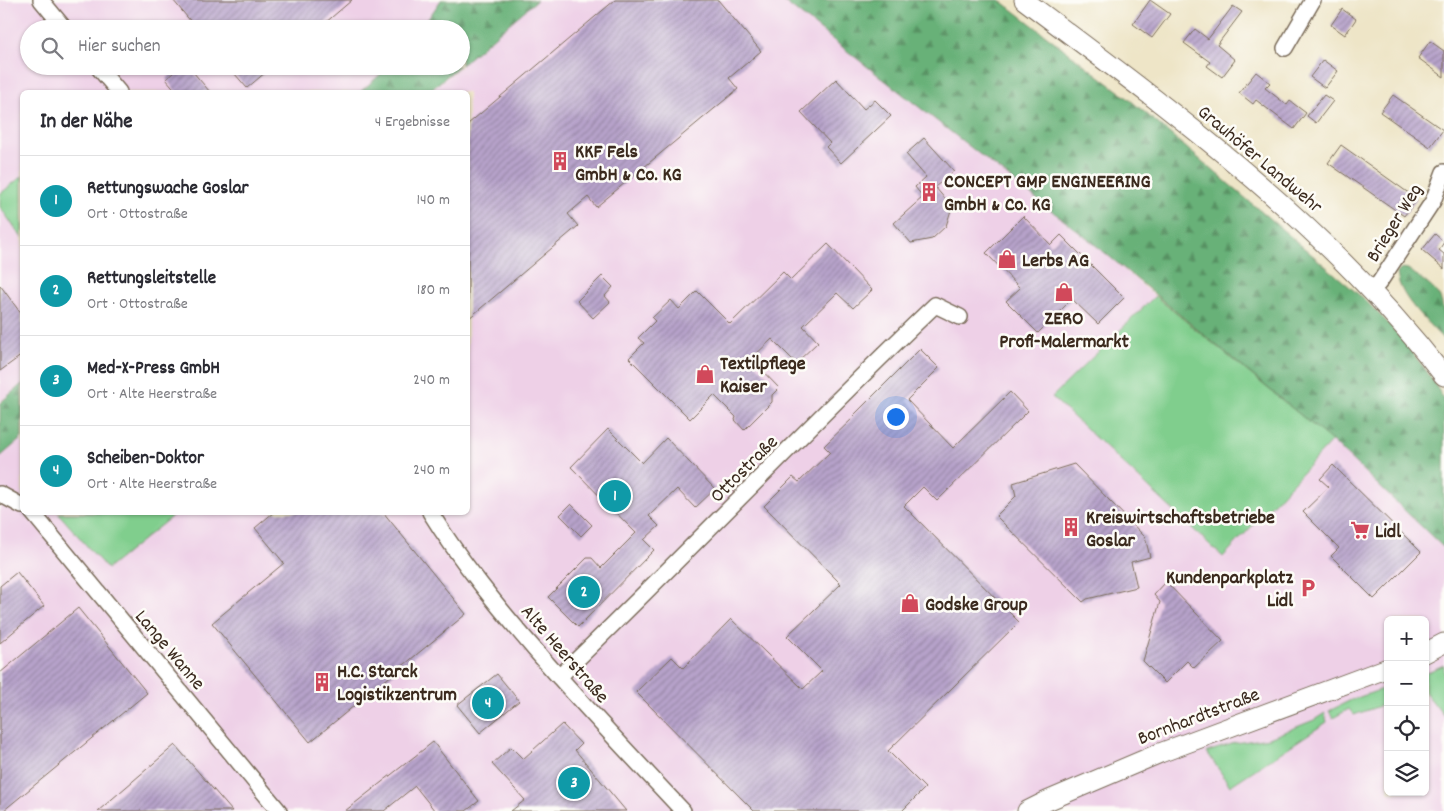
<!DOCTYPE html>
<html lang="de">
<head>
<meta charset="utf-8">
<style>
  :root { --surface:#fff; --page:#f2f2f3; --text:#2b2b33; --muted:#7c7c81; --line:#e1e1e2; --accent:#d1495b }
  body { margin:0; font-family:Dekko,sans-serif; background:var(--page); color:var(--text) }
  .controls { position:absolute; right:15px; bottom:15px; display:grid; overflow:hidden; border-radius:8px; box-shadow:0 1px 4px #0004 }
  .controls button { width:45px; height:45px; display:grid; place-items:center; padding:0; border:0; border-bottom:1px solid var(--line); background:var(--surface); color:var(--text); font:25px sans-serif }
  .you { position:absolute; left:895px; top:416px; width:18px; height:18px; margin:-12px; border:4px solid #fff; border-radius:50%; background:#1a73e8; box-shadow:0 0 0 8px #1a73e833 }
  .badge { display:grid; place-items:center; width:32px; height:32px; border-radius:50%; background:var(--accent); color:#fff; font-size:16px; font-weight:700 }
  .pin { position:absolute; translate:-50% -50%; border:2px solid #fff; box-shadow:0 1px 5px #0006 }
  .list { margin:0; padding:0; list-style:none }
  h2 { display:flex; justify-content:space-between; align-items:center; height:65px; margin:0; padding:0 20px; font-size:21px }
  h2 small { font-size:16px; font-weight:400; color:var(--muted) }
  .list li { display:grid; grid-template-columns:32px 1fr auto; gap:15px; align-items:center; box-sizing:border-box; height:90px; padding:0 20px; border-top:1px solid var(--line) }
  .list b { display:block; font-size:19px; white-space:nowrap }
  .list p { margin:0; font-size:16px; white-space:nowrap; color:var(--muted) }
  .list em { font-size:16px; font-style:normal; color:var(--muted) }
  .icon { flex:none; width:28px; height:28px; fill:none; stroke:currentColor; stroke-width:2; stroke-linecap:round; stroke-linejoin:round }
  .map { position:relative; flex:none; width:1444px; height:811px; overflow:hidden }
  .search { position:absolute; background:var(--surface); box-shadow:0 1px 4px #0004; left:20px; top:20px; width:450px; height:55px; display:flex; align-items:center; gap:12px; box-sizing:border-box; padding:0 18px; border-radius:28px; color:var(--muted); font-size:19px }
  .panel { position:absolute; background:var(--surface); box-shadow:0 1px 4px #0004; left:20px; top:90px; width:450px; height:425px; border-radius:8px }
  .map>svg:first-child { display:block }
  .built { fill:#eed0e7; fill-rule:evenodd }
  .grass { fill:#80ce8d; stroke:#5e7c56 }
  .forest { fill:url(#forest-firs); stroke:#526e4b }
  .building { fill:url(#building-hatch) }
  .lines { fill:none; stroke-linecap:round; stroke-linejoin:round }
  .minor-casing { stroke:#7a6b59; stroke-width:18 }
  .tertiary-casing { stroke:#7a6b59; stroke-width:21 }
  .minor { stroke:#fff; stroke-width:15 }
  .tertiary { stroke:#fff; stroke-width:19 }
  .labels { text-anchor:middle; stroke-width:5; stroke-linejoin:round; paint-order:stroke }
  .poi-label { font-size:20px; font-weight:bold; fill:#3b2a1e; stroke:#fdfcf7; text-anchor:start }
  .street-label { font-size:20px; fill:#3b2a1e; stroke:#fdfcf7 }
</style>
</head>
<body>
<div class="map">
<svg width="1444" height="811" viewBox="0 0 1444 811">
  <defs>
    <pattern id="forest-firs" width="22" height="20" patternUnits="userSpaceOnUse" patternTransform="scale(1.25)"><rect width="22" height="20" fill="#68b178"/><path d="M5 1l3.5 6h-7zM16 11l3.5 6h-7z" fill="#579062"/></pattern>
    <pattern id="building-hatch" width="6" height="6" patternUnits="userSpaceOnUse" patternTransform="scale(1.25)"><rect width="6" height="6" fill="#b7a3cb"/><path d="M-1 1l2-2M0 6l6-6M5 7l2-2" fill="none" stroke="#9685a4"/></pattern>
  </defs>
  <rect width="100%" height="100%" fill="#fdfcf7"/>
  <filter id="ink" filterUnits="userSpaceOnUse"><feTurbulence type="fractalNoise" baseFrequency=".02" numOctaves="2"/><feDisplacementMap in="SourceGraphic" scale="10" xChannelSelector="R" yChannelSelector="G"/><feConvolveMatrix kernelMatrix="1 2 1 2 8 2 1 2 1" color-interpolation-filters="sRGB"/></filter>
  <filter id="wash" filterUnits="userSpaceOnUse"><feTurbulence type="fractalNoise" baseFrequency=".0096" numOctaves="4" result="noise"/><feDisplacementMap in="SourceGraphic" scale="20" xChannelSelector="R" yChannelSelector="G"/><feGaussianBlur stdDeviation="1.12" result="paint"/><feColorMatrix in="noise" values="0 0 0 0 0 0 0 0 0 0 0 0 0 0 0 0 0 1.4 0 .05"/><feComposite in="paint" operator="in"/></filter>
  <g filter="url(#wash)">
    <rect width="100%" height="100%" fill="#eee5c7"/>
    <g class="built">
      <polygon points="0,0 441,0 421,29 29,29 29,66 390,66 360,92 22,92 22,384 0,402 0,409"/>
      <path d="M537 0H782L1093 243 1155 296 1052 397 1223 557 1332 441 1444 548V811H0V457L22 438V512H468V92H428L461 66V65ZM1388 620H1425V792H1388Z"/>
    </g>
    <g class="grass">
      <polygon points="22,176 22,238 0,207 0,194"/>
      <polygon points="1155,296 1332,441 1223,557 1052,397"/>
      <polygon points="58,513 176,513 107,569"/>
      <polygon points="1444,665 1444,716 1425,692 1425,673"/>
      <polygon points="1388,687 1388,703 1354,715 1349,709 1333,718 1329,711 1351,700"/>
      <polygon points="1325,713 1327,722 1230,786 1207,752 1235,743 1269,738 1314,720"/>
    </g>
    <g class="forest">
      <polygon points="441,0 537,0 461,65 461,29 421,29"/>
      <polygon points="782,0 1000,0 1129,99 1364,299 1390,325 1426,370 1444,399 1444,548 1332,441 1093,243"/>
      <polygon points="390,66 459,66 428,92 360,92"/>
      <path d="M1402 268 1408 269C1444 296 1444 293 1444 340 1428 322 1399 298 1397 273Z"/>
      <polygon points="22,384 22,438 0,457 0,403"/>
    </g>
    <g id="blocks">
      <g class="building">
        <polygon points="173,0 352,0 318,29 197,29"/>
        <polygon points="615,0 718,0 761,51 729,78 738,89 596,207 588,197 568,214 578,226 468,319 468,124"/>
        <polygon points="1150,0 1170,14 1152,38 1133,24"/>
        <polygon points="1233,6 1242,12 1217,45 1235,60 1222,77 1207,66 1210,62 1184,43 1195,29 1208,39"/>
        <polygon points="1342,9 1356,19 1345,35 1331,25"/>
        <polygon points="1430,41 1444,51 1444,77 1418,58"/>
        <polygon points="1323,60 1338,71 1325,88 1310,77"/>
        <polygon points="181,66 188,66 210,92 177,92 166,79"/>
        <polygon points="228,66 273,66 247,88"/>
        <polygon points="1256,72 1270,83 1265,88 1287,105 1290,101 1306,113 1294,129 1256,100 1253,104 1239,93"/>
        <polygon points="836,79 864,109 875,100 891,116 841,163 826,147 830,143 801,112"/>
        <polygon points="1324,95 1333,101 1316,123 1307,116"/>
        <polygon points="1393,95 1443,130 1430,147 1380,112"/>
        <polygon points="924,138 954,171 935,187 952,207 946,226 932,239 911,243 894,223 923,197 915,187 926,177 906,154"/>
        <polygon points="1341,145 1417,199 1404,216 1328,163"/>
        <polygon points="1023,216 1051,245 1061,235 1124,298 1098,324 1072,299 1038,333 1006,301 1020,288 986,253"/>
        <polygon points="1435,234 1444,242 1439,250 1444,254 1444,269 1422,250"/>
        <polygon points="828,244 872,290 853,308 837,293 803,326 818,342 796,363 772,339 751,359 779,388 772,395 772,402 744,430 735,420 736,417 714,395 690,419 629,358 644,343 638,338 655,321 652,318 671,300 679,309 697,291 730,324 783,272 791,280"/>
        <polygon points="602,276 613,287 605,296 610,302 593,318 577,301"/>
        <polygon points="0,285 22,315 22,355 0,371"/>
        <polygon points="920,349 939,368 907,400 953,448 1010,392 1028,411 937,501 923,487 904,506 1019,622 888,751 925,788 902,811 754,811 636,692 672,657 683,668 731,619 803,689 822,671 787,636 841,584 764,506 793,477 799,482 830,452 824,446 854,417 853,416"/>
        <polygon points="608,429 642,463 666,438 715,489 695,508 677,489 649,516 659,526 644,540 654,550 578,627 548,597 587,558 592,558 601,568 636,533 571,467"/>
        <polygon points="1074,464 1145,537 1150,557 1131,562 1137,587 1087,599 1083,602 996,516 1016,496 1013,483"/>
        <polygon points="1333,465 1421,552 1374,599 1331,556 1339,548 1303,512 1329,487 1320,479"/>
        <polygon points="571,504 592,525 581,536 560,515"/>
        <polygon points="274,512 383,512 466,614 310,742 212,623 284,563 255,528"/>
        <polygon points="17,572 44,606 0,643 0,586"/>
        <polygon points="1166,582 1223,641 1194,668 1187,661 1165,683 1143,661 1160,602 1154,595"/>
        <polygon points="78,608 147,693 3,811 0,811 0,673"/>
        <polygon points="497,674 519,701 480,733 457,705"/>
        <polygon points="562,724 581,744 575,750 626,811 511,811 525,800 492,764 511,747 523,759"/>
        <polygon points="433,742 479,801 466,811 435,811 415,786 384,811 345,811"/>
        <polygon points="175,745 232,811 98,811"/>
      </g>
    </g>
  </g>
  <g filter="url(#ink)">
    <use href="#blocks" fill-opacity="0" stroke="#7a6b59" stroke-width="1"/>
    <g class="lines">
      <g class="minor-casing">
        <g id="minor">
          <polyline points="41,0 65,29"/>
          <polyline points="1285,48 1313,0"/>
          <polyline points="97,66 119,92"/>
          <polyline points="1371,290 1379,283 1433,201 1444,172"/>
          <polyline points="0,494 22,506"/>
          <polyline points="32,512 279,811"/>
          <path d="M430 512C461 562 498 607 536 651 584 706 633 758 683 811"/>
          <path d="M559 677C686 555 807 427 935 305L960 317"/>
        </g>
      </g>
      <g class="tertiary-casing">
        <g id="tertiary">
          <path d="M1024 0C1175 113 1328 225 1444 376"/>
          <polyline points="1425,653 1444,643"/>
          <polyline points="1027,811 1047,801 1160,753 1388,668"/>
        </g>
      </g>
      <use href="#minor" class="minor"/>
      <use href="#tertiary" class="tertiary"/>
    </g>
  </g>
  <defs>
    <g id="building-bare" transform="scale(1.5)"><path d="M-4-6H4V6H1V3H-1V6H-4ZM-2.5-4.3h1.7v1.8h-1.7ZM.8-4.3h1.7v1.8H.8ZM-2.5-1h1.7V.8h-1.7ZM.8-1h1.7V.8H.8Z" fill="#d1495b" stroke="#fdfcf7" stroke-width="2.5" paint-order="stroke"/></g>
    <g id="shop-bare" transform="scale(1.5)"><path d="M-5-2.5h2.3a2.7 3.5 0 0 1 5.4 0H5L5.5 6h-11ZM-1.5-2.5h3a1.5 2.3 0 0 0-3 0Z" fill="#d1495b" stroke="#fdfcf7" stroke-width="2.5" paint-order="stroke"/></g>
    <g id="supermarket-bare" transform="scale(1.5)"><path d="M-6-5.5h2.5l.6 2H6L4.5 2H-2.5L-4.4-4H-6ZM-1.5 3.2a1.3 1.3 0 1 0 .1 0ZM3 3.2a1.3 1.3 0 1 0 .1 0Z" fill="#d1495b" stroke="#fdfcf7" stroke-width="2.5" paint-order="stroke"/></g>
    <g id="parking-bare" transform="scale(1.5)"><path d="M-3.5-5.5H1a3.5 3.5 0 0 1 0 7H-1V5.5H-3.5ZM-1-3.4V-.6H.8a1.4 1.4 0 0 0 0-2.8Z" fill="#d1495b" stroke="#fdfcf7" stroke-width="2.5" paint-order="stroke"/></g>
  </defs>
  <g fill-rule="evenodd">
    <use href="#building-bare" x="560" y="161"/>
    <use href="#building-bare" x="929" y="192"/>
    <use href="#shop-bare" x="1007" y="259"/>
    <use href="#shop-bare" x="1064" y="292"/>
    <use href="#shop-bare" x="705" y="374"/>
    <use href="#building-bare" x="1071" y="527"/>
    <use href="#supermarket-bare" x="1360" y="530"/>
    <use href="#parking-bare" x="1308" y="588"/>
    <use href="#shop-bare" x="910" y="603"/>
    <use href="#building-bare" x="322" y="682"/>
  </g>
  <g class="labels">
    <g class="poi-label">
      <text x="575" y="157">KKF Fels<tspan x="575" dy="23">GmbH &amp; Co. KG</tspan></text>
      <text x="944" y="187">CONCEPT GMP ENGINEERING<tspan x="944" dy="23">GmbH &amp; Co. KG</tspan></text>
      <text x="1022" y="266">Lerbs AG</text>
      <text x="1064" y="324" text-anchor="middle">ZERO<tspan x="1064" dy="23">Profi-Malermarkt</tspan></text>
      <text x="720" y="369">Textilpflege<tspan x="720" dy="23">Kaiser</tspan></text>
      <text x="1086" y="523">Kreiswirtschaftsbetriebe<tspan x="1086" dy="23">Goslar</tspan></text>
      <text x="1375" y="537">Lidl</text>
      <text x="1293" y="583" text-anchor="end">Kundenparkplatz<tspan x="1293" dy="23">Lidl</tspan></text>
      <text x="925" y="610">Godske Group</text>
      <text x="337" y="677">H.C. Starck<tspan x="337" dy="23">Logistikzentrum</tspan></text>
    </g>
    <g class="street-label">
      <text transform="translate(1261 158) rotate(40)" y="7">Grauhöfer Landwehr</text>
      <text transform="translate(1393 222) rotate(-58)" y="7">Brieger Weg</text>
      <text transform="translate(743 468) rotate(-45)" y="7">Ottostraße</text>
      <text transform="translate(171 649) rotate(50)" y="7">Lange Wanne</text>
      <text transform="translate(566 653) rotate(49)" y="7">Alte Heerstraße</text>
      <text transform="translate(1198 715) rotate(-21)" y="7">Bornhardtstraße</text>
    </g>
  </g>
</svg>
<div class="controls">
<button>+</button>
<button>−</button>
<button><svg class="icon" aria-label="locate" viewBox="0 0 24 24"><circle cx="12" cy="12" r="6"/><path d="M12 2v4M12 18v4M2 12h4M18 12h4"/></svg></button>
<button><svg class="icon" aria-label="layers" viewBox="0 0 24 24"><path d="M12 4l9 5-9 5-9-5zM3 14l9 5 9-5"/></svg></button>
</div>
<div class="you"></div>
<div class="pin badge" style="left:615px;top:496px;background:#0f9aa8">1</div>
<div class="pin badge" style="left:584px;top:592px;background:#0f9aa8">2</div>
<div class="pin badge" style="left:574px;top:783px;background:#0f9aa8">3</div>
<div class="pin badge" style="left:488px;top:703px;background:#0f9aa8">4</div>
<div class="search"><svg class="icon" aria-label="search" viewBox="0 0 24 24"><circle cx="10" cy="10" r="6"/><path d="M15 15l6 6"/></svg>Hier suchen</div>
<section class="panel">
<h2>In der Nähe<small>4 Ergebnisse</small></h2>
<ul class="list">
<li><span class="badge" style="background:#0f9aa8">1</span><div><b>Rettungswache Goslar</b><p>Ort · Ottostraße</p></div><em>140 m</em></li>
<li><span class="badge" style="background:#0f9aa8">2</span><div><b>Rettungsleitstelle</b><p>Ort · Ottostraße</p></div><em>180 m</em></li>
<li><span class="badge" style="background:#0f9aa8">3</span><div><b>Med-X-Press GmbH</b><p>Ort · Alte Heerstraße</p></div><em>240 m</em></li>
<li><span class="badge" style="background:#0f9aa8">4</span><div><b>Scheiben-Doktor</b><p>Ort · Alte Heerstraße</p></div><em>240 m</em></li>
</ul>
</section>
</div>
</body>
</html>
